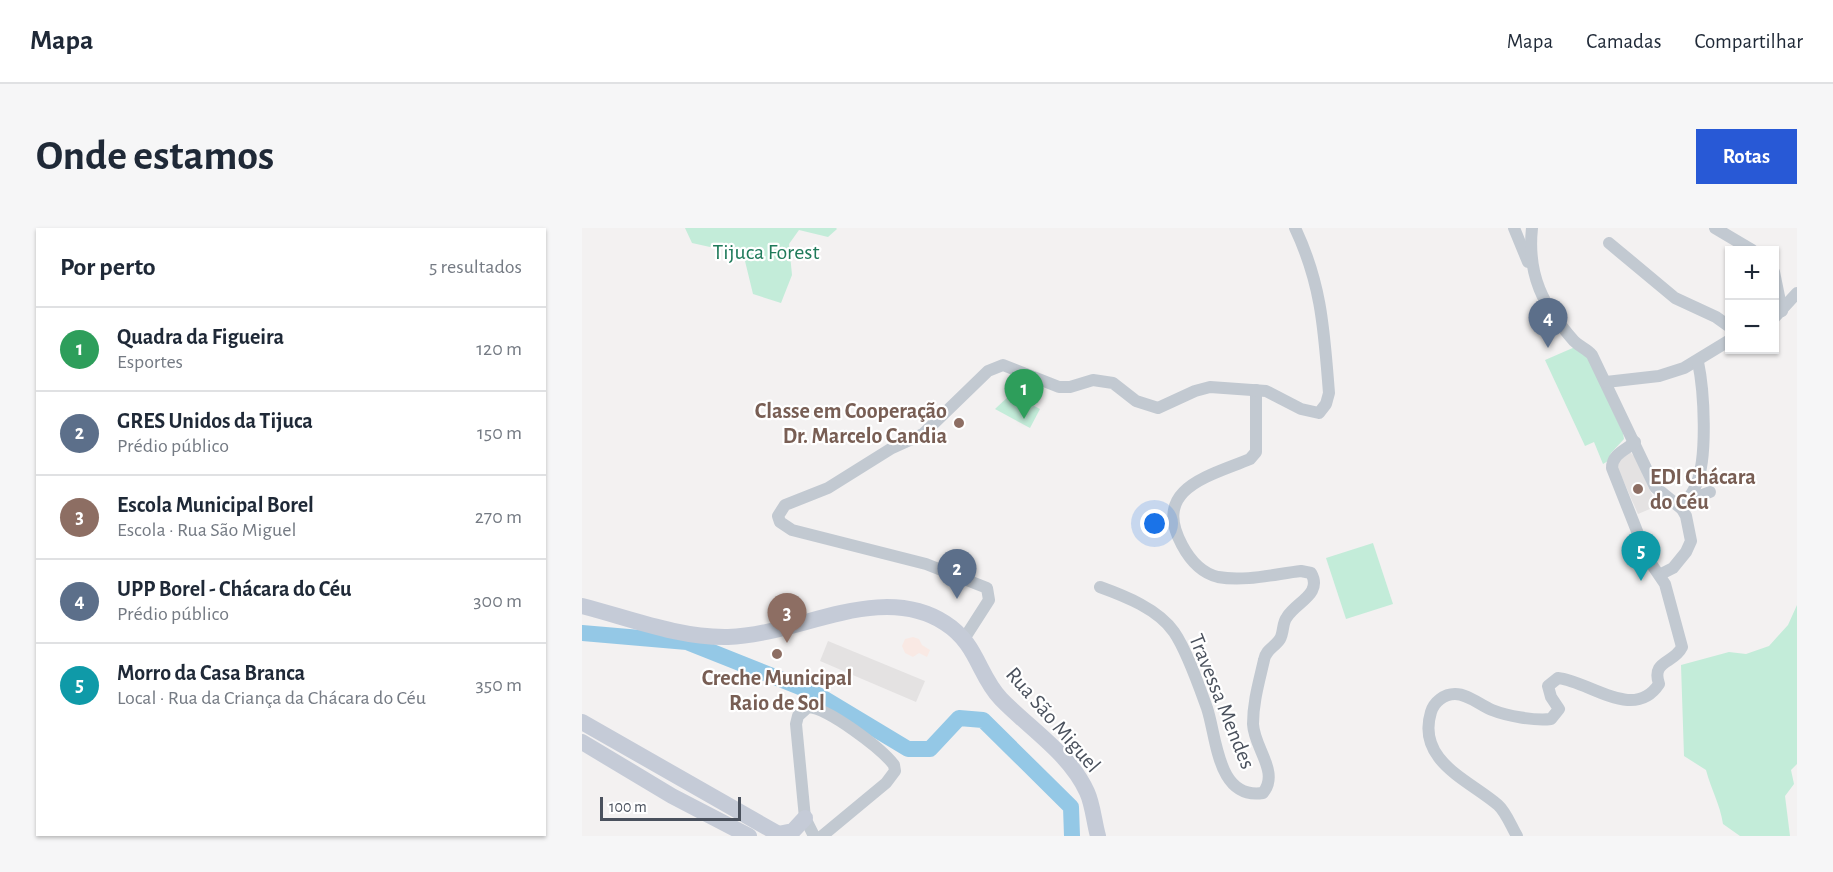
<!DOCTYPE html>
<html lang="pt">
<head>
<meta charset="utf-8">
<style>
  :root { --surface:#fff; --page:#f6f6f7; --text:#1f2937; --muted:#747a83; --line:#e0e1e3; --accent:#2859d6 }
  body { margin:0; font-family:"Alegreya Sans",sans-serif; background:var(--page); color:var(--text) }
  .controls { position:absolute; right:18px; top:18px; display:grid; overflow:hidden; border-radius:0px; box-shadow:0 2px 4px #0004 }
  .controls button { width:54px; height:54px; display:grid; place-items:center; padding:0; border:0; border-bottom:2px solid var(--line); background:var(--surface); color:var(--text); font:30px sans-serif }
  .scale { position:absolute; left:18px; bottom:15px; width:141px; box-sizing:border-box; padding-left:6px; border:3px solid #4a515d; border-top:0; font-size:16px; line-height:21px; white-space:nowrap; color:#4a515d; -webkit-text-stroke:4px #fff; paint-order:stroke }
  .you { position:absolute; left:573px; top:296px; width:21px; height:21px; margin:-15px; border:4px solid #fff; border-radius:50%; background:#1a73e8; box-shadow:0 0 0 9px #1a73e833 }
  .badge { display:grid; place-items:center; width:39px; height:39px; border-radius:50%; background:var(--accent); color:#fff; font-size:20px; font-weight:700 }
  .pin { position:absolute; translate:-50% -50px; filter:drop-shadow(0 2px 3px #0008) }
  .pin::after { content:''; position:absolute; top:32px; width:21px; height:18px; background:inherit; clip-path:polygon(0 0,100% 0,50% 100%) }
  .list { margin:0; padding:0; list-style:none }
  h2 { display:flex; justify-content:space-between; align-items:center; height:78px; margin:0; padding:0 24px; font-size:26px }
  h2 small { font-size:20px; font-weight:400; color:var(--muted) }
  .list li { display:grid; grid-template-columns:39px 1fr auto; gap:18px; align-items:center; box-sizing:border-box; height:84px; padding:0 24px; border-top:2px solid var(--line) }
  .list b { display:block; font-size:22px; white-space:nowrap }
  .list p { margin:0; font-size:20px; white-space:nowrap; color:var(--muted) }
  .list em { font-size:20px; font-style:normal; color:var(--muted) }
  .map { position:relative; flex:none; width:1215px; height:608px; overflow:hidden; border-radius:0px }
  header { display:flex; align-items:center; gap:36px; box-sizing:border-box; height:84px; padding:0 30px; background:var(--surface); border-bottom:2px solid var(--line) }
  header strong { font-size:28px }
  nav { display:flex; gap:33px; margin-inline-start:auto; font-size:21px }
  .intro { display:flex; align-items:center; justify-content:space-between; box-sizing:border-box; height:144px; padding:0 36px }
  h1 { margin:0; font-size:42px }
  .button { padding:15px 27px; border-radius:0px; background:var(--accent); color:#fff; font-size:21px; font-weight:700 }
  main { display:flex; gap:36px; padding:0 36px }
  aside { flex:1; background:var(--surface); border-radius:0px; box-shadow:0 2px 4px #0004 }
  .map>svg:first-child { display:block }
  .education { fill:#e4e2e2 }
  .medical { fill:#f9e9e4 }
  .green { fill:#c3ecd9 }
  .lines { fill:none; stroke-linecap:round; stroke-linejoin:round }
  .river { stroke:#94c8e6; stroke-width:16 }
  .street { stroke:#c2c9d1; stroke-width:12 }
  .secondary { stroke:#c5cbd7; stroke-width:16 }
  .education-dot { fill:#8d6e63; stroke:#fff; stroke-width:2 }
  .labels { text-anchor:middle; stroke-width:4.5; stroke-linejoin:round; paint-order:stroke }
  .park-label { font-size:22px; fill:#1f7a5a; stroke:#fff }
  .education-label { font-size:22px; font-weight:bold; fill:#785e54; stroke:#fff; text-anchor:end }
  .street-label { font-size:22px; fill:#4a515d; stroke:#fff }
</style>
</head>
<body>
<header>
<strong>Mapa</strong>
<nav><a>Mapa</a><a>Camadas</a><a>Compartilhar</a></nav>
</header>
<div class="intro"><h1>Onde estamos</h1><a class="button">Rotas</a></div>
<main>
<aside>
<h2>Por perto<small>5 resultados</small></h2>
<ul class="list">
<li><span class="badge" style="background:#2e9e5b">1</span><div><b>Quadra da Figueira</b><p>Esportes</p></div><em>120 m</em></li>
<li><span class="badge" style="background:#5c6f8a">2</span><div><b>GRES Unidos da Tijuca</b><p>Prédio público</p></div><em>150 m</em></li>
<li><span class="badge" style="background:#8d6e63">3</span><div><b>Escola Municipal Borel</b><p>Escola · Rua São Miguel</p></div><em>270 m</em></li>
<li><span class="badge" style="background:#5c6f8a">4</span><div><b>UPP Borel - Chácara do Céu</b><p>Prédio público</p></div><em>300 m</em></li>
<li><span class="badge" style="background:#0f9aa8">5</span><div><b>Morro da Casa Branca</b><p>Local · Rua da Criança da Chácara do Céu</p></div><em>350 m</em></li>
</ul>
</aside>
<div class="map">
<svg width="1215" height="608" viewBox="0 0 1215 608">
  <rect width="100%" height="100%" fill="#f3f1f1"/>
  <g class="education">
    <polygon points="1048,224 1053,229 1075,278 1056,286 1034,236"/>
    <polygon points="246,413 343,453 334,474 238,433"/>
  </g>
  <polygon class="medical" points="331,409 337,411 340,417 348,422 345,429 337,425 331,429 323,425 320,418 323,411"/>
  <g class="green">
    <polygon points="103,0 254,0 255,1 246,9 217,2 207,16 210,47 199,75 171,66 163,33 149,15 128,19 110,15"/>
    <polygon points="993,119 1005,128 1041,205 1042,211 1029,225 1026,233 1021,236 1012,214 1003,218 963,132"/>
    <polygon points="429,166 458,181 448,200 413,181"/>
    <polygon points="791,315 811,376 764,391 744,330"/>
    <path d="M1215 377V536L1209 542 1212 556 1203 568 1208 608H1158L1141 596C1138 576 1129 561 1124 542L1102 528 1099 437 1147 424 1164 426 1187 418 1206 397Z"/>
  </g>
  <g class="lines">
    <polyline class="river" points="0,405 105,414 233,465 326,521 348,521 377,490 401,492 489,579 490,608"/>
    <g class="street">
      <polyline points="932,0 946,34"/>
      <path d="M950 0C945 47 961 78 992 113 998 119 1005 121 1010 127L1073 259 1100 281 1104 288 1109 313 1104 324 1091 340 1079 346"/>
      <polyline points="1133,0 1170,22"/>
      <polyline points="1027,15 1093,70 1134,89 1148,99"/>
      <polyline points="1192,44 1200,83"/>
      <polyline points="1192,90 1215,65"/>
      <polyline points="1024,154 1077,148 1102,140 1148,112"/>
      <polyline points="1104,273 1128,264"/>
      <path d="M1100 281C1104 273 1111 265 1114 257 1126 230 1122 162 1116 134"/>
      <path d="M518 359C543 368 576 381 592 404 605 423 617 458 625 480 635 510 635 572 681 565 698 544 672 520 671 496 671 474 677 454 682 432 684 421 693 419 698 411 702 404 700 395 705 389 714 374 741 366 729 345L719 343C693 346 662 354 636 349 619 345 608 332 600 317 569 260 628 248 668 231L674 224V162"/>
      <path d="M382 411 407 372 405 360 344 336 210 302 198 294 196 288 203 277 246 260 310 220 341 206 406 143 421 137 477 159H488L511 152 531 155 554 173 576 180 613 163 628 159 684 163 719 181 737 185 744 176 747 165C742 103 740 57 713 0"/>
      <path d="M232 608 223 590 214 496 216 488 226 479C246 480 299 520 312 537L313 543 304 555 240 608"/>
      <path d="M935 608C929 598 924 584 916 577 887 552 834 533 849 484 852 474 862 466 873 466 886 466 898 477 910 482 925 488 953 493 969 491L977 481 969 469 966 458 976 450C1007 453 1052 494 1077 456 1069 432 1092 436 1100 419L1083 356 1066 331 1030 240C1030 226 1044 222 1053 214"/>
    </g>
    <g class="secondary">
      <path d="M0 378C47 390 97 410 146 409 217 407 298 353 363 395 396 416 396 447 419 471 447 500 488 526 505 564 511 577 512 594 516 608"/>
      <polyline points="0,494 200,608"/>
      <polyline points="0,514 90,568 167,608"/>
      <polyline points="196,606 211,603 223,590"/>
    </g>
  </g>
  <g class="education-dot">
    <circle cx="377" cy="195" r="6"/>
    <circle cx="1056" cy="261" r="6"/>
    <circle cx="195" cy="426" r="6"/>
  </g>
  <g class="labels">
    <g class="park-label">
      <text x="184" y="31">Tijuca Forest</text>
    </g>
    <g class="education-label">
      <text x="365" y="190">Classe em Cooperação<tspan x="365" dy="25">Dr. Marcelo Candia</tspan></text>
      <text x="1068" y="256" text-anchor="start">EDI Chácara<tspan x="1068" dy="25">do Céu</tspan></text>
      <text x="195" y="457" text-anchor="middle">Creche Municipal<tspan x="195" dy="25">Raio de Sol</tspan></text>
    </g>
    <g class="street-label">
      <text transform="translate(641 473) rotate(68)" y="8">Travessa Mendes</text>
      <text transform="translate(472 491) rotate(49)" y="8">Rua São Miguel</text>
    </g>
  </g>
</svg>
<div class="controls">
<button>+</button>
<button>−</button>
</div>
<div class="scale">100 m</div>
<div class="you"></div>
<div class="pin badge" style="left:442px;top:191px;background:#2e9e5b">1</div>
<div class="pin badge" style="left:375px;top:371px;background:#5c6f8a">2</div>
<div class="pin badge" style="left:205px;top:415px;background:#8d6e63">3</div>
<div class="pin badge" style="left:966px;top:120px;background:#5c6f8a">4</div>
<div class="pin badge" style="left:1059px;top:353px;background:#0f9aa8">5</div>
</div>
</main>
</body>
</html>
